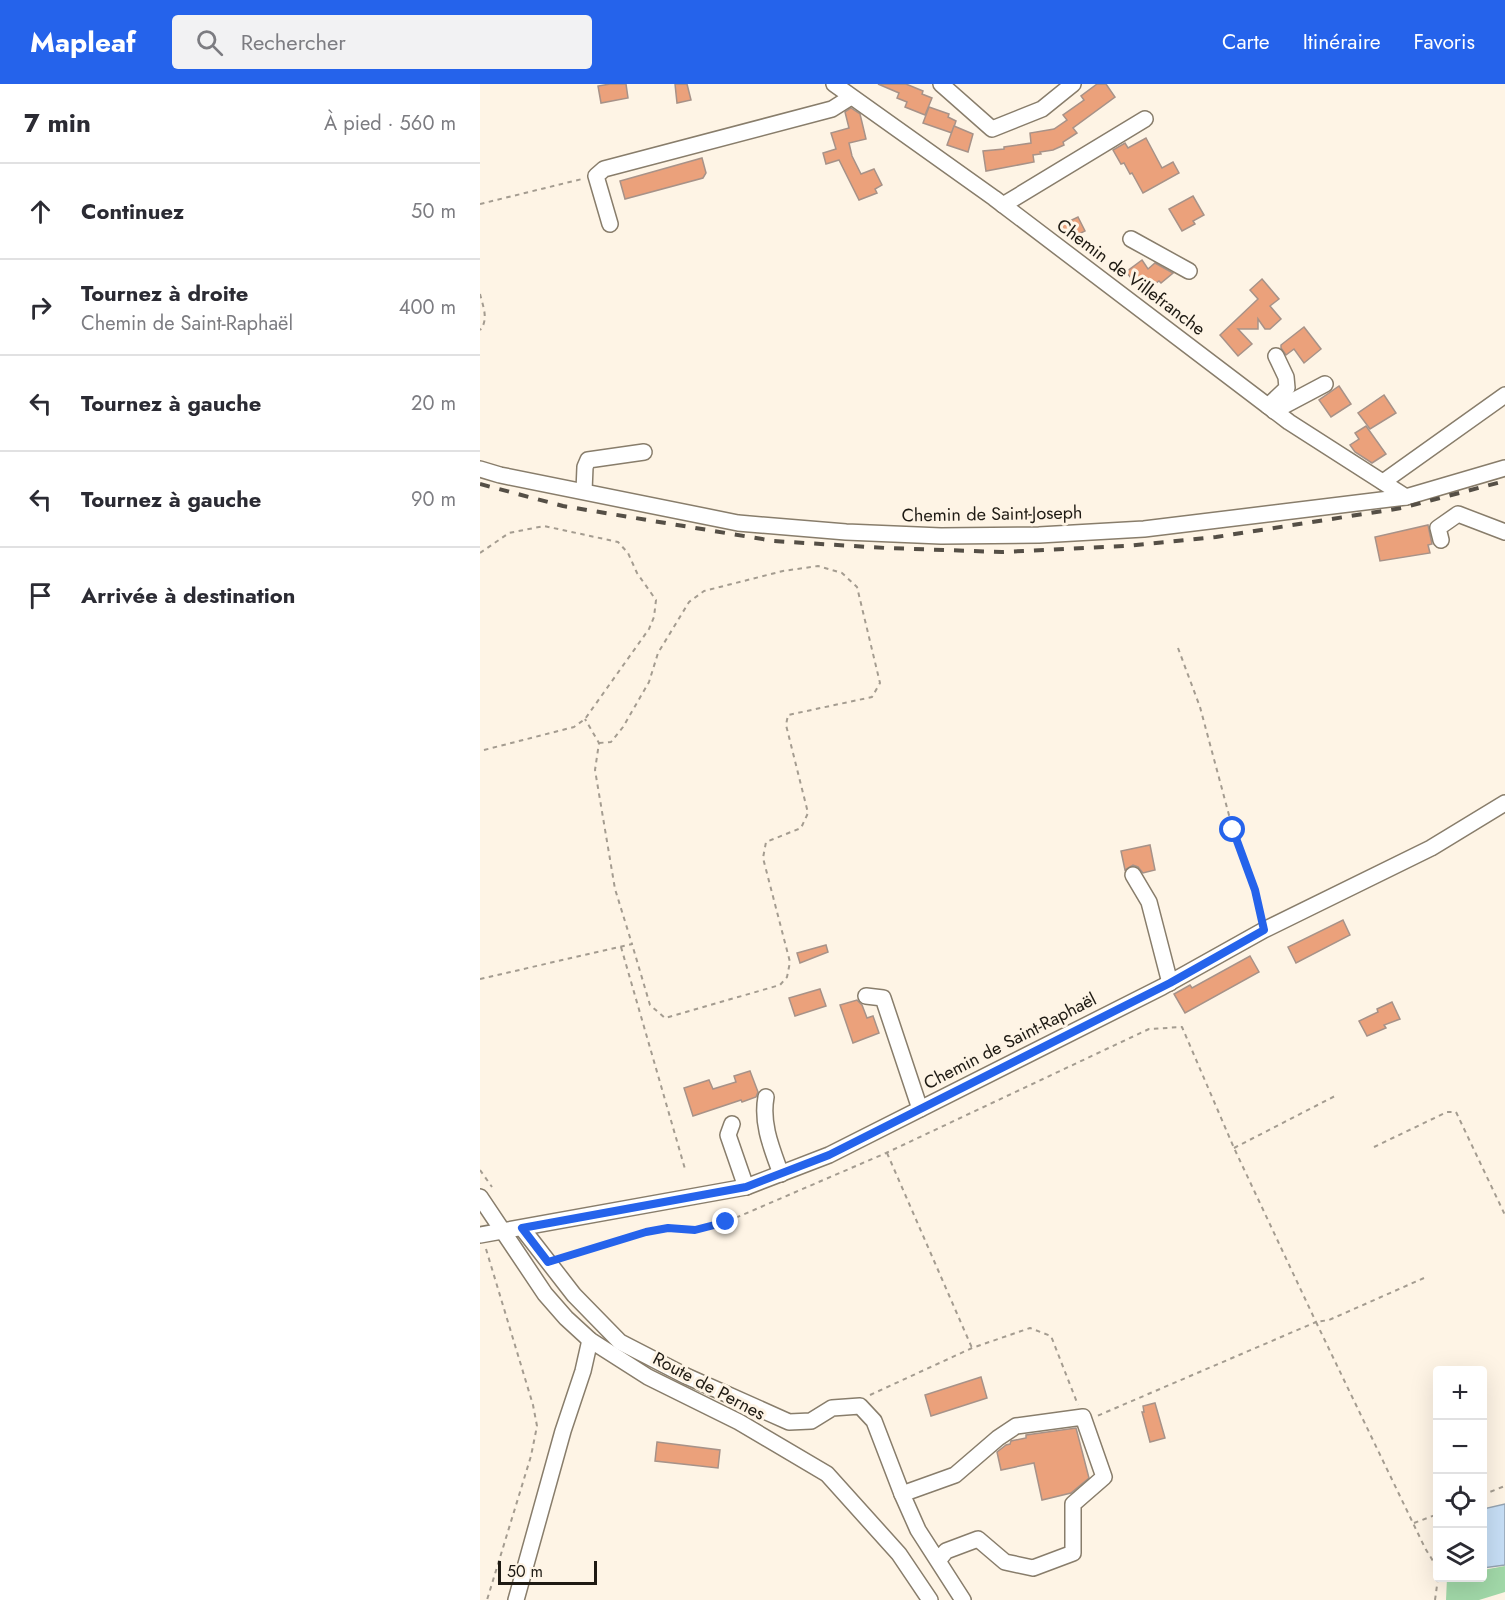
<!DOCTYPE html>
<html lang="fr">
<head>
<meta charset="utf-8">
<style>
  :root { --surface:#fff; --page:#f2f2f3; --text:#2b2b33; --muted:#7c7c81; --line:#e1e1e2; --accent:#2563eb }
  body { margin:0; font-family:Jost,sans-serif; background:var(--page); color:var(--text) }
  .controls { position:absolute; right:18px; bottom:18px; display:grid; overflow:hidden; border-radius:6px; box-shadow:0 6px 24px #0002 }
  .controls button { width:54px; height:54px; display:grid; place-items:center; padding:0; border:0; border-bottom:2px solid var(--line); background:var(--surface); color:var(--text); font:30px sans-serif }
  .scale { position:absolute; left:18px; bottom:15px; width:99px; box-sizing:border-box; padding-left:6px; border:3px solid #1e1a13; border-top:0; font-size:16px; line-height:21px; white-space:nowrap; color:#1e1a13; -webkit-text-stroke:4px #fef4e5; paint-order:stroke }
  .stop { position:absolute; width:18px; height:18px; margin:-14px; border:4px solid #2563eb; border-radius:50%; background:#fff }
  .stop.end { background:#2563eb; border-color:#fff; box-shadow:0 2px 6px #0008 }
  .list { margin:0; padding:0; list-style:none }
  h2 { display:flex; justify-content:space-between; align-items:center; height:78px; margin:0; padding:0 24px; font-size:26px }
  h2 small { font-size:20px; font-weight:400; color:var(--muted) }
  .list li { display:grid; grid-template-columns:39px 1fr auto; gap:18px; align-items:center; box-sizing:border-box; height:96px; padding:0 24px; border-top:2px solid var(--line) }
  .list b { display:block; font-size:22px; white-space:nowrap }
  .list p { margin:0; font-size:20px; white-space:nowrap; color:var(--muted) }
  .list em { font-size:20px; font-style:normal; color:var(--muted) }
  .icon { flex:none; width:33px; height:33px; fill:none; stroke:currentColor; stroke-width:2; stroke-linecap:round; stroke-linejoin:round }
  .map { position:relative; flex:none; width:1025px; height:1516px; overflow:hidden }
  header { display:flex; align-items:center; gap:36px; box-sizing:border-box; height:84px; padding:0 30px; background:var(--accent); color:#fff }
  header strong { font-size:28px }
  nav { display:flex; gap:33px; margin-inline-start:auto; font-size:21px }
  .search { width:420px; height:54px; background:var(--page); display:flex; align-items:center; gap:15px; box-sizing:border-box; padding:0 21px; border-radius:6px; color:var(--muted); font-size:22px }
  main { display:flex }
  aside { flex:1; background:var(--surface) }
  .map>svg:first-child { display:block }
  .green { fill:#a1d8a8 }
  .water { fill:#c6def5; stroke:#94a3b1; stroke-width:1.5 }
  .building { fill:#eba17b; stroke:#a79288; stroke-width:1.5 }
  .lines { fill:none; stroke-linecap:round; stroke-linejoin:round }
  .minor-casing { stroke:#887d6b; stroke-width:18 }
  .path { stroke:#a49c90; stroke-width:2; stroke-dasharray:4.5 4.5; stroke-linecap:butt }
  .minor { stroke:#fff; stroke-width:15 }
  .rail { stroke:#554f46; stroke-width:4; stroke-dasharray:10 10; stroke-linecap:butt }
  .route { stroke:#2563eb; stroke-width:8 }
  .labels { text-anchor:middle; stroke-width:6; stroke-linejoin:round; paint-order:stroke }
  .street-label { font-size:18px; fill:#1e1a13; stroke:#fef4e5 }
</style>
</head>
<body>
<header>
<strong>Mapleaf</strong>
<div class="search"><svg class="icon" aria-label="search" viewBox="0 0 24 24"><circle cx="10" cy="10" r="6"/><path d="M15 15l6 6"/></svg>Rechercher</div>
<nav><a>Carte</a><a>Itinéraire</a><a>Favoris</a></nav>
</header>
<main>
<aside>
<h2>7 min<small>À pied · 560 m</small></h2>
<ul class="list">
<li><svg class="icon" aria-label="ahead" viewBox="0 0 24 24"><path d="M12 20V5M6 11l6-6 6 6"/></svg><div><b>Continuez</b></div><em>50 m</em></li>
<li><svg class="icon" aria-label="right" viewBox="0 0 24 24"><path d="M7 20v-9h11M14 6l5 5-5 5"/></svg><div><b>Tournez à droite</b><p>Chemin de Saint-Raphaël</p></div><em>400 m</em></li>
<li><svg class="icon" aria-label="left" viewBox="0 0 24 24"><path d="M17 20v-9H6M10 6l-5 5 5 5"/></svg><div><b>Tournez à gauche</b></div><em>20 m</em></li>
<li><svg class="icon" aria-label="left" viewBox="0 0 24 24"><path d="M17 20v-9H6M10 6l-5 5 5 5"/></svg><div><b>Tournez à gauche</b></div><em>90 m</em></li>
<li><svg class="icon" aria-label="arrive" viewBox="0 0 24 24"><path d="M6 21V4h12l-3 4 3 4H6"/></svg><div><b>Arrivée à destination</b></div></li>
</ul>
</aside>
<div class="map">
<svg width="1025" height="1516" viewBox="0 0 1025 1516">
  <rect width="100%" height="100%" fill="#fef4e5"/>
  <polygon class="green" points="1025,1482 1025,1508 999,1516 966,1516 967,1494 1002,1494 1003,1486"/>
  <polygon class="water" points="1025,1420 1025,1481 1003,1484 1003,1425"/>
  <g class="building">
    <polygon points="130,0 146,0 148,14 121,19 118,2"/>
    <polygon points="195,0 207,0 211,16 197,19"/>
    <polygon points="398,0 426,0 443,7 442,10 452,14 445,31 425,23 427,18 417,14 419,9"/>
    <polygon points="617,0 626,0 635,13 593,44 597,49 583,58 584,61 573,66 560,68 561,70 553,71 554,78 506,87 503,67 524,65 524,63 551,59 550,49 574,45 587,36 583,31 604,16 601,12"/>
    <polygon points="449,23 469,30 468,33 476,37 472,49 443,39"/>
    <polygon points="371,24 380,30 386,55 369,59 372,72 381,90 394,85 402,101 395,105 397,109 379,116 359,76 346,80 343,69 356,65 351,49 369,44 365,28"/>
    <polygon points="474,42 493,50 488,68 467,61"/>
    <polygon points="666,54 682,84 693,78 699,89 663,109 652,89 650,90 644,79 641,80 633,66 645,59 648,64"/>
    <polygon points="222,74 226,89 223,94 145,115 140,97"/>
    <polygon points="713,112 724,131 713,137 715,140 702,147 689,125"/>
    <polygon points="598,133 605,147 589,155 581,141"/>
    <polygon points="662,176 668,185 675,179 693,189 681,199 679,197 672,202 670,199 661,206 646,188"/>
    <polygon points="782,195 799,215 790,222 801,235 790,245 785,245 778,235 778,245 758,245 772,260 758,272 740,251 778,215 770,206"/>
    <polygon points="824,243 841,265 824,279 814,265 806,271 801,264 801,261"/>
    <polygon points="859,302 871,320 851,333 839,316"/>
    <polygon points="904,311 916,329 890,345 878,329"/>
    <polygon points="886,342 906,370 892,379 875,368 870,361 879,355 875,349"/>
    <polygon points="948,441 952,460 948,461 950,469 900,477 895,453"/>
    <polygon points="670,761 675,786 663,789 658,783 653,781 645,786 641,767"/>
    <polygon points="863,836 870,851 816,879 808,863"/>
    <polygon points="346,861 348,868 320,879 317,869"/>
    <polygon points="770,872 779,888 705,929 694,910 710,901 712,904"/>
    <polygon points="340,905 346,922 315,932 309,914"/>
    <polygon points="377,916 382,921 387,934 393,932 399,949 373,959 360,921"/>
    <polygon points="912,918 920,935 904,941 906,944 887,952 879,937 898,928 897,925"/>
    <polygon points="270,987 278,1008 276,1013 262,1018 261,1016 213,1032 204,1004 229,996 233,1005 256,998 254,992"/>
    <polygon points="501,1293 507,1314 451,1332 445,1311"/>
    <polygon points="675,1319 685,1354 670,1358 662,1328 664,1328 663,1322"/>
    <polygon points="596,1344 609,1394 591,1409 562,1416 554,1379 521,1386 517,1368 526,1361 530,1360 531,1357 546,1354 546,1351"/>
    <polygon points="177,1358 240,1366 238,1384 175,1377"/>
  </g>
  <g class="lines">
    <g class="minor-casing">
      <g id="minor">
        <polyline points="354,0 514,114 809,338 926,413"/>
        <polyline points="461,0 512,45 562,25 593,0"/>
        <polyline points="523,121 665,35"/>
        <polyline points="130,140 116,92 124,85 352,25 371,13"/>
        <polyline points="651,155 709,187"/>
        <polyline points="788,322 807,304 806,293 796,272"/>
        <polyline points="794,327 845,300"/>
        <polyline points="0,385 20,391 258,439 366,448 461,452 559,451 664,445 926,413 1025,384"/>
        <polyline points="903,398 1025,311"/>
        <polyline points="104,407 105,383 108,376 164,368"/>
        <polyline points="961,456 958,444 978,430 1025,448"/>
        <polyline points="653,791 669,818 690,899"/>
        <polyline points="386,912 403,914 440,1025"/>
        <path d="M286 1013C281 1040 292 1065 301 1090"/>
        <polyline points="252,1040 248,1051 266,1103"/>
        <polyline points="0,1113 65,1210 86,1234 110,1256 168,1293 259,1338 347,1390 419,1470 450,1516"/>
        <polyline points="42,1144 94,1211 140,1258 206,1292 309,1338 331,1337 352,1324 380,1322 394,1337 422,1410"/>
        <polyline points="0,1151 266,1103 349,1071 682,903 784,846 951,764 1025,719"/>
        <polyline points="458,1477 466,1467 498,1455 525,1478 553,1484 593,1469 593,1420 624,1393 603,1333 536,1342 518,1354 475,1391 422,1410 438,1446 483,1516"/>
        <polyline points="36,1516 83,1347 103,1287 110,1256"/>
      </g>
    </g>
    <g class="path">
      <polyline points="0,120 102,95"/>
      <path d="M0 210C3 222 9 236 0 246"/>
      <polyline points="0,469 29,449 64,442 138,458 148,469 157,489 176,516 174,533 169,545 105,635 94,643 0,667"/>
      <polyline points="698,564 720,623 753,746 775,806 781,832"/>
      <polyline points="119,659 131,658 143,643 169,598 178,569 209,518 224,507 303,487 338,482 362,489 377,503 400,599 392,613 308,631 306,641 328,729 321,744 286,758 283,774 310,878 307,893 300,901 185,934 170,921 152,860"/>
      <polyline points="141,863 205,1085"/>
      <polyline points="0,895 152,860 135,805 115,686 119,659 105,635"/>
      <polyline points="894,1063 967,1028 976,1028 1025,1131"/>
      <polyline points="754,1064 855,1012"/>
      <polyline points="407,1069 492,1264"/>
      <polyline points="0,1086 12,1103"/>
      <polyline points="6,1165 53,1321 57,1342 51,1372 7,1516"/>
      <polyline points="82,1173 166,1148 188,1144 215,1146 246,1138 406,1069 669,945 702,943 754,1064 836,1238 617,1332"/>
      <polyline points="944,1194 849,1236 836,1238 945,1464 958,1485"/>
      <polyline points="390,1311 492,1264 550,1244 571,1252 598,1321"/>
      <polyline points="1002,1411 1025,1402"/>
      <polyline points="934,1439 958,1430"/>
      <polyline points="955,1516 958,1494"/>
    </g>
    <use href="#minor" class="minor"/>
    <polyline class="rail" points="0,400 83,422 294,457 406,464 522,468 646,462 736,453 922,424 1025,397"/>
  </g>
  <g class="lines">
    <polyline class="route" points="246,1138 215,1146 188,1144 166,1148 68,1178 42,1144 266,1103 349,1071 690,899 784,846 775,806 753,746"/>
  </g>
  <g class="labels">
    <g class="street-label">
      <text transform="translate(651 193) rotate(37)" y="6">Chemin de Villefranche</text>
      <text transform="translate(512 430) rotate(-1)" y="6">Chemin de Saint-Joseph</text>
      <text transform="translate(530 957) rotate(-27)" y="6">Chemin de Saint-Raphaël</text>
      <text transform="translate(229 1302) rotate(28)" y="6">Route de Pernes</text>
    </g>
  </g>
</svg>
<div class="controls">
<button>+</button>
<button>−</button>
<button><svg class="icon" aria-label="locate" viewBox="0 0 24 24"><circle cx="12" cy="12" r="6"/><path d="M12 2v4M12 18v4M2 12h4M18 12h4"/></svg></button>
<button><svg class="icon" aria-label="layers" viewBox="0 0 24 24"><path d="M12 4l9 5-9 5-9-5zM3 14l9 5 9-5"/></svg></button>
</div>
<div class="scale">50 m</div>
<div class="stop" style="left:753px;top:746px"></div>
<div class="stop end" style="left:246px;top:1138px"></div>
</div>
</main>
</body>
</html>
